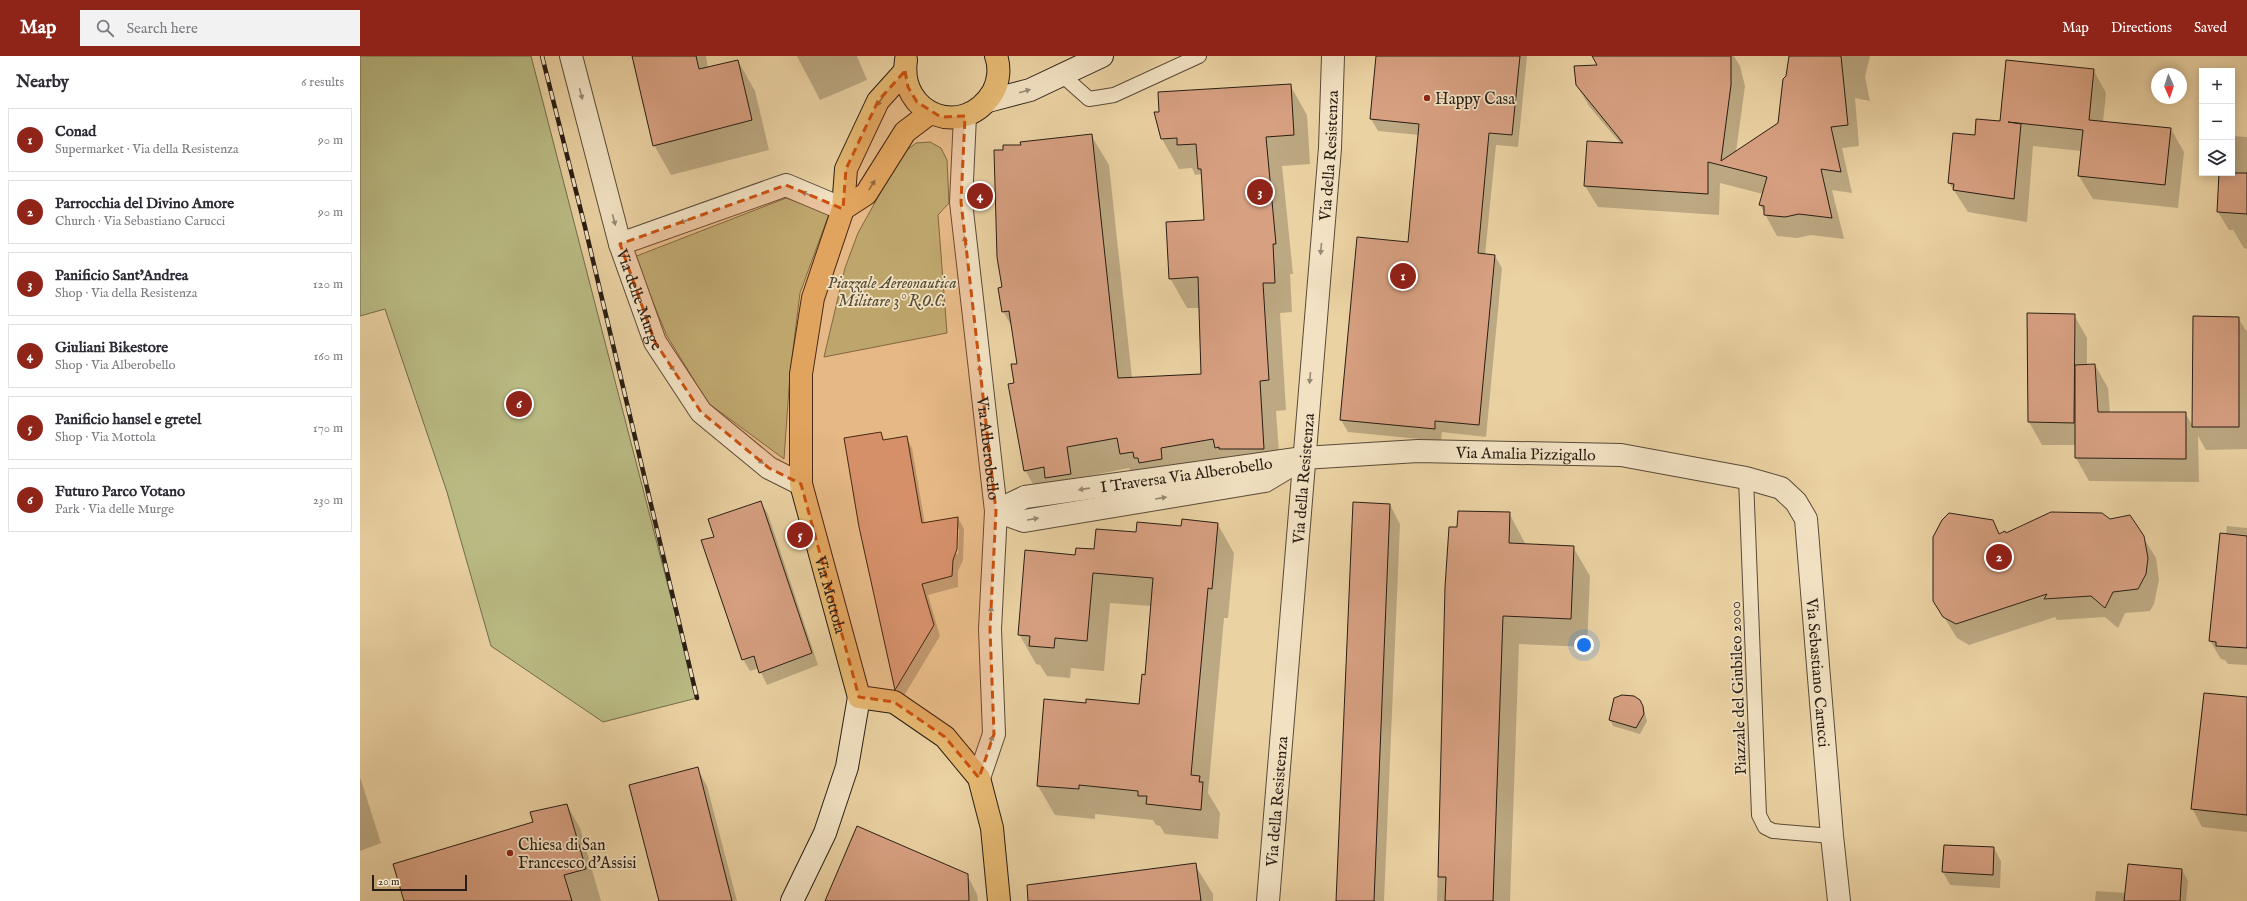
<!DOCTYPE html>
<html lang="en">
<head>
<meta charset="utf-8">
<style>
  :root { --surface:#fff; --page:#f2f2f3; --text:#2b2b33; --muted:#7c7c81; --line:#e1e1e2; --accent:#8f2418 }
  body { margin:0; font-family:"IM FELL English",serif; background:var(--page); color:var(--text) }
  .controls { position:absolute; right:12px; top:12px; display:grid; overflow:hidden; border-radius:0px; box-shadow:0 2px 10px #0003 }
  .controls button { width:36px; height:36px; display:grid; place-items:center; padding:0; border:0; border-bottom:1px solid var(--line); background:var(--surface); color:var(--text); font:20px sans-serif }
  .compass { position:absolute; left:1791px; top:12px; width:36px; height:36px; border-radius:50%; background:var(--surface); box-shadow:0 2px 10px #0003; rotate:177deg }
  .scale { position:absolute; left:12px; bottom:10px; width:95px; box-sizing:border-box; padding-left:4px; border:2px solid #281d14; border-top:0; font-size:11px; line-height:14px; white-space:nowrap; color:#281d14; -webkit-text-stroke:3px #f2e2c3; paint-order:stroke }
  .you { position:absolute; left:1224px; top:589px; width:14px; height:14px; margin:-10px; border:3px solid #fff; border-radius:50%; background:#1a73e8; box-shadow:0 0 0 6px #1a73e833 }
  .badge { display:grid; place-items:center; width:26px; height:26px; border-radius:50%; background:var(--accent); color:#fff; font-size:13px; font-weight:700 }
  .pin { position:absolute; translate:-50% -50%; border:2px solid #fff; box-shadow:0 1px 4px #0006 }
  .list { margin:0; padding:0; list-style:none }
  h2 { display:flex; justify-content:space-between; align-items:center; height:52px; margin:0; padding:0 16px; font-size:17px }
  h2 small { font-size:13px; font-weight:400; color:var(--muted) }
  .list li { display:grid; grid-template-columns:26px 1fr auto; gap:12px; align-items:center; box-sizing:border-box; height:64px; margin:0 8px 8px; padding:0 8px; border:1px solid var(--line); border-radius:0px }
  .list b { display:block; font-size:15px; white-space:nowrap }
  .list p { margin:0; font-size:13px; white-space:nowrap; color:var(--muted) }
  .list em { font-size:13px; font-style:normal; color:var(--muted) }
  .icon { flex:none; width:22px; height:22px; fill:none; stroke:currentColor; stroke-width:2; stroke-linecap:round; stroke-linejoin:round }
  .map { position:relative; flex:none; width:1887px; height:845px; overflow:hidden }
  header { display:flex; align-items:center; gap:24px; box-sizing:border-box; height:56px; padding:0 20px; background:var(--accent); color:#fff }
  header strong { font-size:19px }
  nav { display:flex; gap:22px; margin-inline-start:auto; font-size:14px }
  .search { width:280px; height:36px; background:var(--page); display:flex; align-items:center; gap:10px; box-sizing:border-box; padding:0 14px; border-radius:0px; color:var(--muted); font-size:15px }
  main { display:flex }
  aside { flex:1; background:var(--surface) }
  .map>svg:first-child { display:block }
  .green { fill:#babb84; stroke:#716c4c }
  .shadow { fill:#0003; fill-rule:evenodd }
  .building { fill:#d7a081; stroke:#281d14 }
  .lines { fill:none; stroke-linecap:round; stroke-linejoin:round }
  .lane-casing { stroke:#594a38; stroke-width:16 }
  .street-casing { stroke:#594a38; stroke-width:24 }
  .secondary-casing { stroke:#281d14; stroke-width:24 }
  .primary-casing { stroke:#281d14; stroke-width:24 }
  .lane { stroke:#f2e2c3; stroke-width:14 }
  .street { stroke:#f2e2c3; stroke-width:22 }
  .secondary { stroke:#f2e2c3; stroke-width:22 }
  .primary { stroke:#e6b972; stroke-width:22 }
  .rail-casing { stroke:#281d14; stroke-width:4.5 }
  .rail { stroke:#f2e2c3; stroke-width:3; stroke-dasharray:9; stroke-linecap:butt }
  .oneway { fill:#978974 }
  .oneway2 { fill:#876b43 }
  .marked { fill:#cb500d; fill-opacity:0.2; stroke:#cb500d; stroke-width:3; stroke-dasharray:8 5; stroke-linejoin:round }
  .poi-dot { fill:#8f2418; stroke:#f2e2c3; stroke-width:1.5 }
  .labels { text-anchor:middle; stroke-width:3.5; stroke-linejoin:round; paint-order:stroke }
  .poi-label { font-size:16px; fill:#281d14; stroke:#f2e2c3; text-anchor:start }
  .street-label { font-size:16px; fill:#281d14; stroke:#f2e2c3 }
  .park-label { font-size:16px; font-style:italic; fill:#544c36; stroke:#f2e2c3 }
</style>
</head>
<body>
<header>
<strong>Map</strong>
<div class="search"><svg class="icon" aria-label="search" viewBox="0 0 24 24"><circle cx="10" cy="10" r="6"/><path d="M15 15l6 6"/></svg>Search here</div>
<nav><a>Map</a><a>Directions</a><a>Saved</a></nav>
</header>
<main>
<aside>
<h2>Nearby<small>6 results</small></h2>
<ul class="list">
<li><span class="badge">1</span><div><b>Conad</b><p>Supermarket · Via della Resistenza</p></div><em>90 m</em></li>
<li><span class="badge">2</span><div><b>Parrocchia del Divino Amore</b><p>Church · Via Sebastiano Carucci</p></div><em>90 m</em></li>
<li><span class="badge">3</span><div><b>Panificio Sant'Andrea</b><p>Shop · Via della Resistenza</p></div><em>120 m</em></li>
<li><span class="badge">4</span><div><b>Giuliani Bikestore</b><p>Shop · Via Alberobello</p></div><em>160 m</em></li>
<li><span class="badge">5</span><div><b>Panificio hansel e gretel</b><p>Shop · Via Mottola</p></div><em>170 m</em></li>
<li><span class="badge">6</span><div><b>Futuro Parco Votano</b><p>Park · Via delle Murge</p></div><em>230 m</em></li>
</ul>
</aside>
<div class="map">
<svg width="1887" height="845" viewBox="0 0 1887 845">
  <rect width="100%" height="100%" fill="#ebd2a3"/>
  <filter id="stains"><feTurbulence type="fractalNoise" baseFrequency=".005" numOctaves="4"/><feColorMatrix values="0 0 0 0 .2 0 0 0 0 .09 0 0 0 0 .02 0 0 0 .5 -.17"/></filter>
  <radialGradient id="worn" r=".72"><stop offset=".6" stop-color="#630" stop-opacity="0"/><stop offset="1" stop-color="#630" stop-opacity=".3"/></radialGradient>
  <g class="green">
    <polygon points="0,0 171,0 337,642 243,666 131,590 87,436 25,253 0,260"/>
    <polygon points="570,86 581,92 587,104 589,147 578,159 587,277 464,301 485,212 498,177 542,98 556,87"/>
    <polygon points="426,142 469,158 440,237 430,318 424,403 348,347 307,280 274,201"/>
  </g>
  <g class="shadow">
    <polygon points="273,0 346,0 348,12 378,5 395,35 409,94 311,119 294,89"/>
    <polygon points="437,0 497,0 507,24 460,44"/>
    <polygon points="1017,0 1167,0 1158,91 1136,89 1125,199 1135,200 1142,212 1126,381 1082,376 1081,385 988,376 981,364 1049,187 1059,79 1018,75 1011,63"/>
    <polygon points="1234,0 1374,0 1380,10 1385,30 1376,96 1419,67 1430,0 1510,0 1505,21 1510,45 1495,42 1499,90 1482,92 1492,137 1472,134 1484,183 1451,179 1437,182 1417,180 1400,149 1403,138 1360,127 1359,159 1238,151 1225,130 1228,86 1260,87 1229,50 1216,28 1238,9"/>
    <polygon points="1733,13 1746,37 1743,66 1811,73 1824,96 1818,152 1733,143 1719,120 1722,95 1673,90 1667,166 1608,156 1589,127 1616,80"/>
    <polygon points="930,29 947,59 950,108 922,110 933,218 930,218 932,256 920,257 926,354 916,355 921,423 778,428 769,412 723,421 728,447 704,452 698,441 682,444 665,414 655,328 658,309 652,271 643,255 644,95 662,90 731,79 749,109 772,322 842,319 840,252 827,252 810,222 845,165 842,118 835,119 832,112 819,113 802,83"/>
    <polygon points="1872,80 1887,81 1887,193 1884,192 1873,174 1869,174 1858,156 1860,117 1872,117"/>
    <polygon points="1668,258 1714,259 1727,282 1727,309 1735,309 1748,332 1750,357 1825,357 1833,370 1878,262 1887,276 1887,393 1846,394 1838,380 1839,426 1729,425 1716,402 1716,389 1682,389 1669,366"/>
    <path d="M521 377 525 385 546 381 552 392 565 468 598 462 604 473 603 504 598 515V531L568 539 580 580 542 643 536 633 500 471ZM597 473H599L598 498H596Z"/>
    <polygon points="401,447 408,458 458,609 407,629 399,612 390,615 383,603 355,481"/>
    <polygon points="1030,449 1040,468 1024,845 977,845"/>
    <polygon points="1149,457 1166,489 1213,491 1230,520 1227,591 1159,588 1150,845 1077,845 1086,531 1098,472"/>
    <polygon points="1750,464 1783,481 1796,502 1799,524 1794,548 1790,555 1765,557 1758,572 1745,561 1697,564 1695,561 1609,589 1597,582 1574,545 1632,465 1640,478 1645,478"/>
    <polygon points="857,467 874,497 868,562 864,562 848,737 860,757 858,783 805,778 800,770 796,769 793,764 735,758 735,763 695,759 678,730 727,648 780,649 786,620 791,550 750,547 744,615 711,612 710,622 687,620 680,609 676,608 659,578 716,500 735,494 777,478"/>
    <polygon points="1867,470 1887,472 1887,609 1868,608 1865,604 1861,603 1850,585"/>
    <polygon points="1887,642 1887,776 1842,771 1832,752"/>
    <polygon points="1283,651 1287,665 1280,678 1253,670 1250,663"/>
    <polygon points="337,712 347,730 377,845 300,845"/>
    <polygon points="0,721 21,787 0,795"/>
    <polygon points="207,749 220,772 241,845 44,845 174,766"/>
    <polygon points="1634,792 1641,805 1640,832 1590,829 1583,816"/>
    <polygon points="835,809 853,838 853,845 704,845"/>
    <polygon points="1822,814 1828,825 1826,845 1735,845 1736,835 1766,837"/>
    <polygon points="607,819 617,838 618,845 466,845"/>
  </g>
  <g class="building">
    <polygon points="272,0 336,0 339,13 378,4 392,64 293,90"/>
    <polygon points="1016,0 1160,0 1152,79 1129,77 1118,197 1135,199 1119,369 1075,365 1075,373 980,364 997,181 1048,186 1059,68 1010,63"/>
    <polygon points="1232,0 1371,0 1371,29 1361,105 1418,67 1423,23 1426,20 1429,0 1481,0 1488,69 1471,71 1481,116 1461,113 1472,162 1439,158 1425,161 1404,159 1404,150 1399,149 1407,121 1348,106 1348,138 1224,130 1227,85 1263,87 1216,29 1214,10 1237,9"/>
    <polygon points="1646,4 1734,13 1729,64 1811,72 1805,129 1718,120 1723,74 1648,66 1661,68 1654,143 1593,134 1594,128 1588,127 1593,77 1615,79 1616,63 1640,65"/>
    <polygon points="931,28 934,79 906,81 916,188 913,188 915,227 903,227 909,324 900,325 904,393 859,393 859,391 855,392 853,383 801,392 802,403 779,407 778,402 774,402 773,396 760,398 757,382 707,391 711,418 685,422 684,411 664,415 648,328 654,327 651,308 657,308 649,255 642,256 638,232 642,231 637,201 634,94 643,94 643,89 661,89 660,86 732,78 758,322 841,318 838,221 809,223 806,166 844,164 841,113 838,113 836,88 817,89 817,82 801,83 794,56 799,56 798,36"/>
    <polygon points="1859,117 1887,117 1887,158 1857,156"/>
    <polygon points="1667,257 1715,258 1714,367 1668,366"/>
    <polygon points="1833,260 1879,261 1879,371 1832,371"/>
    <polygon points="1735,308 1738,356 1826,356 1826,403 1715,402 1715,309"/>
    <polygon points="521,376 523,384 547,380 562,467 598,461 597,493 593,504 592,520 562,528 574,569 535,634 499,471 484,382"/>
    <polygon points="401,445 452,597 399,617 394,600 382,604 341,484 354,481 348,463"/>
    <polygon points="993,446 1030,448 1014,845 976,845"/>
    <polygon points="1098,455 1150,456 1149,487 1214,490 1211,563 1143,560 1133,845 1085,845 1086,821 1078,821 1085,531 1089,471 1097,471"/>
    <polygon points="1691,456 1742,457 1750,463 1770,459 1784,480 1788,502 1786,518 1778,533 1753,536 1745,552 1731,540 1684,543 1687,538 1596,568 1583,561 1573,545 1573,481 1582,464 1589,457 1633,464 1639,478 1645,475 1646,477"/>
    <polygon points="822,463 858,467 852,533 848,532 831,719 840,720 839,726 843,726 841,754 786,748 787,740 778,740 778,735 719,729 719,733 677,730 684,643 726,647 726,643 779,648 782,618 785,619 793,522 733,517 727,585 695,582 694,592 669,590 670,580 658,579 665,494 715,499 716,492 734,493 736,473 776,476 777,466 821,470"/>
    <polygon points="1860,477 1887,480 1887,592 1856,590 1856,586 1849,585"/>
    <polygon points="1844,637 1887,641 1887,759 1831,753"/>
    <polygon points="1262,639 1274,640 1280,644 1283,650 1284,658 1276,672 1249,664 1254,642"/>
    <polygon points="338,711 372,845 299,845 269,729"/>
    <polygon points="207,748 226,813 204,819 212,845 44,845 33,808 173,766 170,756"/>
    <polygon points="497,770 608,818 609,845 465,845"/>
    <polygon points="1584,789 1634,791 1633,819 1582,816"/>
    <polygon points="836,807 841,845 668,845 667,829"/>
    <polygon points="1768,808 1822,813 1820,845 1764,845"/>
  </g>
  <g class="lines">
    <g class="lane-casing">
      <g id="lane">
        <polyline points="702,19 729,43 754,39 839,0"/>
        <polyline points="1386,422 1399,759 1405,771 1413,775 1472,780"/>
      </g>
    </g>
    <g class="street-casing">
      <g id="street">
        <path id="s1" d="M211 0 260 188 295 286 341 356 409 412 441 428"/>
        <path id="s2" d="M605 60 601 146 636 455 630 573 634 678 619 722"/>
        <polyline points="260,188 426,129 483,153"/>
        <path id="s3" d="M636 455 665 441 943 402 1058 395 1261 399 1386 422 1421 432 1436 446 1446 463 1472 780 1479 845"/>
        <polyline points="636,455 664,465 905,425 935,407"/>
        <path id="s4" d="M908 845 970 92 973 0"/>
      </g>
    </g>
    <g class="secondary-casing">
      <g id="secondary">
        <polyline points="628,45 670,34 742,0"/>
        <polyline points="432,845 465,777 487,711 499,641"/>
      </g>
    </g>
    <g class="primary-casing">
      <g id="primary">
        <path d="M546 4C538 59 604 84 633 36 639 25 640 11 636 0"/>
        <path id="s5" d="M545 15 518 45 486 113 483 153 453 242 441 318V428L499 641 534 646 585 681 619 722 632 772 639 845"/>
        <polyline points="483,153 506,138 545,76 570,57"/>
      </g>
    </g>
    <use href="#lane" class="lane"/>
    <use href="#street" class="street"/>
    <use href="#secondary" class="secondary"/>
    <use href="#primary" class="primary"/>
    <g class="rail-casing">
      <polyline id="rail" points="182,0 225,171 337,642"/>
    </g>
    <use href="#rail" class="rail"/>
  </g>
  <defs><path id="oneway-solid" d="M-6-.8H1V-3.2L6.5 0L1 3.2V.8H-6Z"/></defs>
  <g class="oneway">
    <use href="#oneway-solid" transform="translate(665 35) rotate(-16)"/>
    <use href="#oneway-solid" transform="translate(221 38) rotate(75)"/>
    <use href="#oneway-solid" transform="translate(447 138) rotate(-157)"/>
    <use href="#oneway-solid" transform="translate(254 164) rotate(75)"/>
    <use href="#oneway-solid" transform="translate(325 165) rotate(160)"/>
    <use href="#oneway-solid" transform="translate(605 186) rotate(-96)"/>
    <use href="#oneway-solid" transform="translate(961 193) rotate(95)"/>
    <use href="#oneway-solid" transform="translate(311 310) rotate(57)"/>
    <use href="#oneway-solid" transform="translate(620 315) rotate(-96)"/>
    <use href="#oneway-solid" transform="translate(950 322) rotate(95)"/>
    <use href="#oneway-solid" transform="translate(399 404) rotate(39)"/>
    <use href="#oneway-solid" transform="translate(724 433) rotate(172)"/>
    <use href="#oneway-solid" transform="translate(801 442) rotate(-9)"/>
    <use href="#oneway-solid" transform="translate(673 463) rotate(-9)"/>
    <use href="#oneway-solid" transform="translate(631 556) rotate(-87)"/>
    <use href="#oneway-solid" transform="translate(631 685) rotate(-71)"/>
  </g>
  <g class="oneway2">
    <use href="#oneway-solid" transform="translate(520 45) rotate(124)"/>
    <use href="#oneway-solid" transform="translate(512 129) rotate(-58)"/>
  </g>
  <path class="marked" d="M545 15 548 31 557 46 581 61 605 60 601 146 636 455 630 573 634 678 619 722 585 681 534 646 499 641 441 428 409 412 341 356 295 286 260 188 426 129 483 153 486 113 518 45Z"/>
  <g class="poi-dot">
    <circle cx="1067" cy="42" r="4"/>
    <circle cx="150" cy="797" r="4"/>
  </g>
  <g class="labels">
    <g class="poi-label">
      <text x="1075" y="48">Happy Casa</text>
      <text x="158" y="794">Chiesa di San<tspan x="158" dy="18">Francesco d'Assisi</tspan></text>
    </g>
    <g class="street-label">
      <text dy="6" stroke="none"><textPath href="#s4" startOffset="748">Via della Resistenza</textPath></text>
      <text dy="6" stroke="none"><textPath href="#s1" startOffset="253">Via delle Murge</textPath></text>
      <text dy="6" stroke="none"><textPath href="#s2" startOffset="334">Via Alberobello</textPath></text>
      <text dy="6" stroke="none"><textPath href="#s3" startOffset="536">Via Amalia Pizzigallo</textPath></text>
      <text dy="6" stroke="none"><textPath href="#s3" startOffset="195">I Traversa Via Alberobello</textPath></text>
      <text dy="6" stroke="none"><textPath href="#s4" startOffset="424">Via della Resistenza</textPath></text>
      <text dy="6" stroke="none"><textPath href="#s5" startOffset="551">Via Mottola</textPath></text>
      <text dy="6" stroke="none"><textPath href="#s3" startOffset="989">Via Sebastiano Carucci</textPath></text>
      <text transform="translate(1377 632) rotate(-92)" y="6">Piazzale del Giubileo 2000</text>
      <text dy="6" stroke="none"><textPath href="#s4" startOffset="100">Via della Resistenza</textPath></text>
    </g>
    <g class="park-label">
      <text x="532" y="232">Piazzale Aereonautica<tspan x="532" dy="18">Militare 3° R.O.C.</tspan></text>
    </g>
  </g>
  <rect width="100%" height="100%" filter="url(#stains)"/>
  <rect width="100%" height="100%" fill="url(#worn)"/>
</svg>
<div class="controls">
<button>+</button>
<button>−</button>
<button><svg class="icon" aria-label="layers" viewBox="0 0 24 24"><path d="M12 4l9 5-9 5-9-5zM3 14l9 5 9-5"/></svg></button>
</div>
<svg class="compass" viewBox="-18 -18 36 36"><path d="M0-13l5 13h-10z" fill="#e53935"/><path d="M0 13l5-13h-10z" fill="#7c7c81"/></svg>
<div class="scale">20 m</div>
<div class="you"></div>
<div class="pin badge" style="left:1043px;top:220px">1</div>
<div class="pin badge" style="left:1639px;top:501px">2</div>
<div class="pin badge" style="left:900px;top:136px">3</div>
<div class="pin badge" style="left:620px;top:140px">4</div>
<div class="pin badge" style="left:440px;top:479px">5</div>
<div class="pin badge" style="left:159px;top:348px">6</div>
</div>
</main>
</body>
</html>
